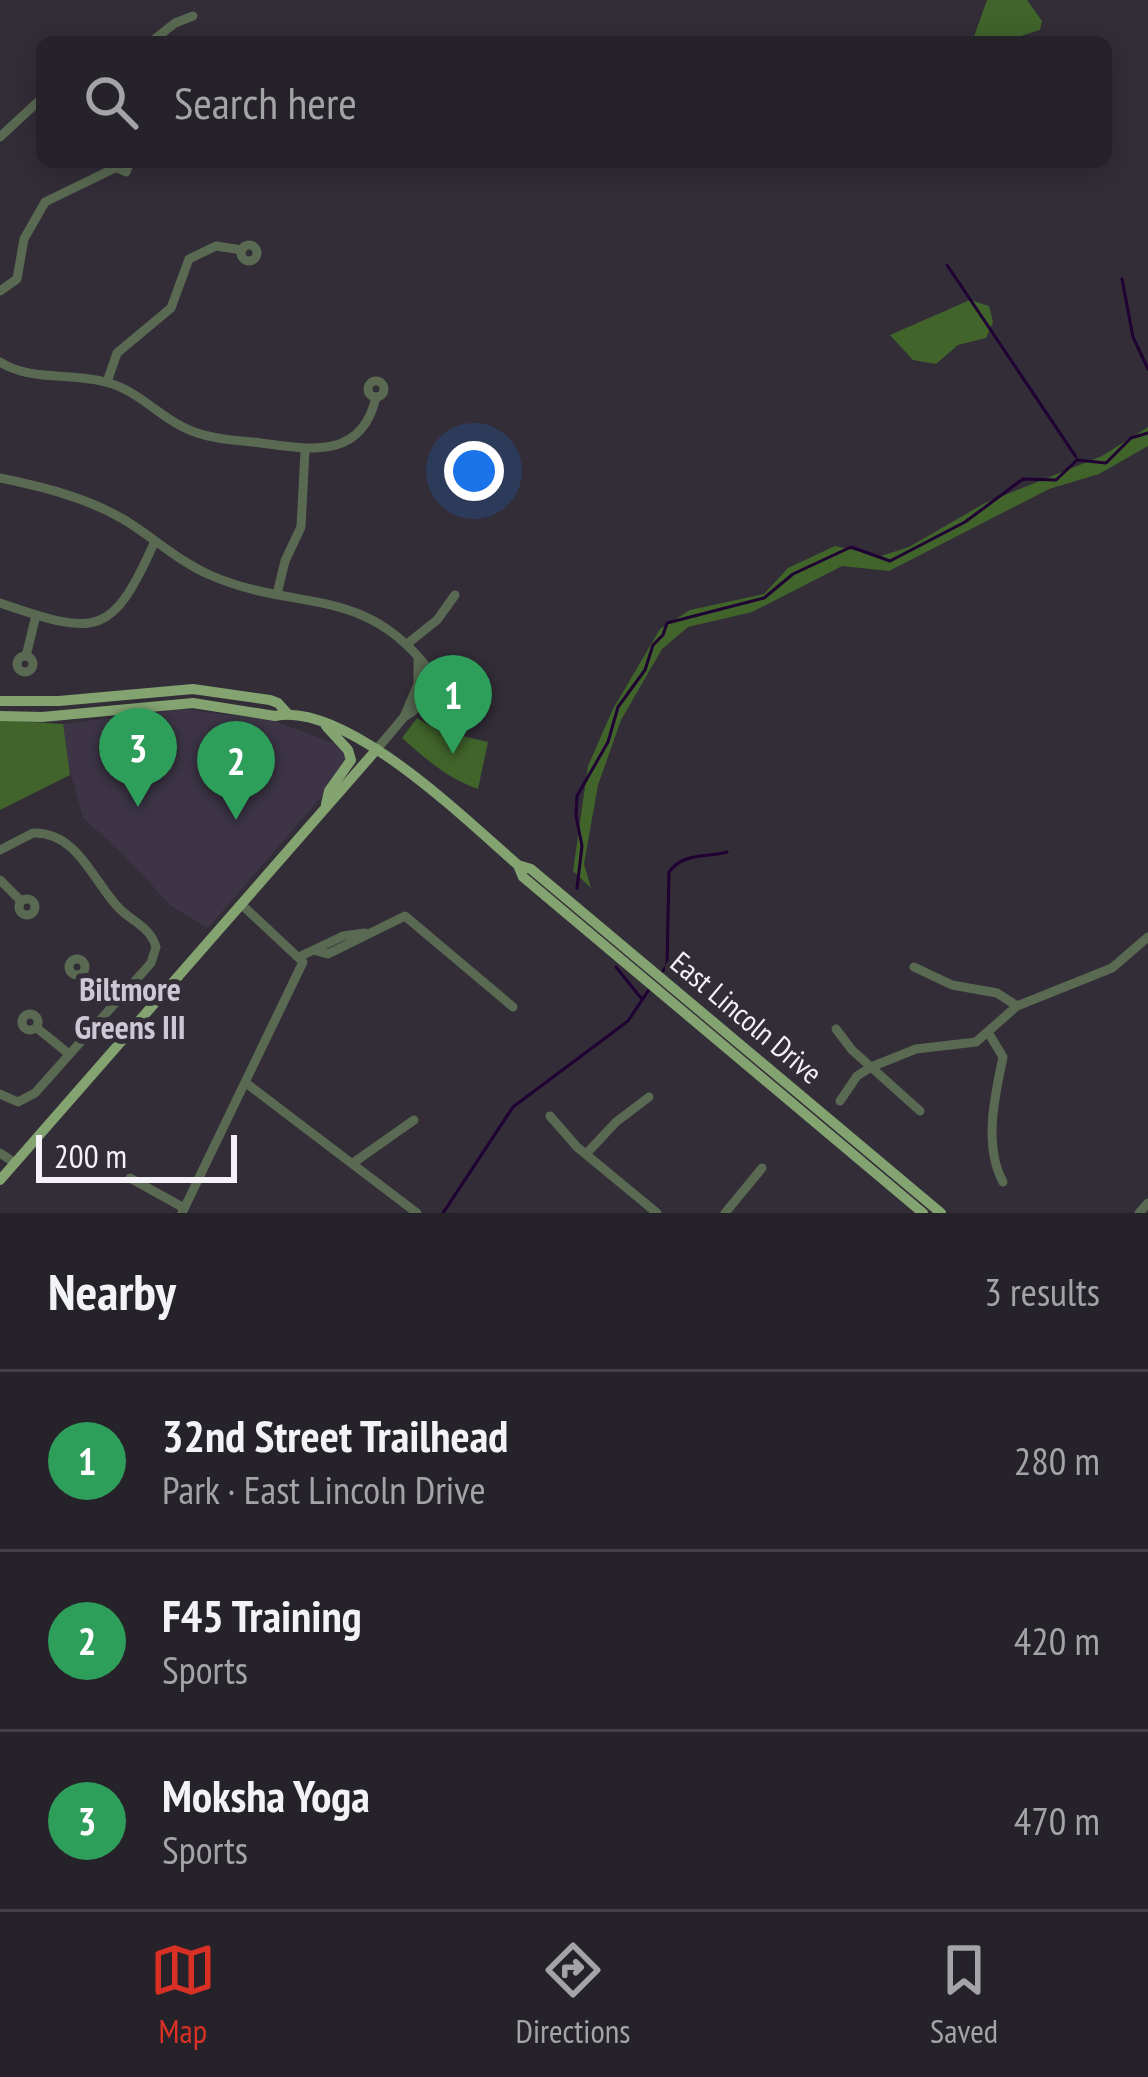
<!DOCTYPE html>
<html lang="en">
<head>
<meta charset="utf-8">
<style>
  :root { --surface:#26222a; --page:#2e2a32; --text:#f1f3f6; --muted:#a4a4a8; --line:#423f47; --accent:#d93025 }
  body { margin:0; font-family:"PT Sans Narrow",sans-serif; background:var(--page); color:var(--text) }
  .scale { position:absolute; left:36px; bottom:30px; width:201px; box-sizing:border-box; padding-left:12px; border:6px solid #f4f1f8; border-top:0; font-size:33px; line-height:42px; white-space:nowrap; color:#f4f1f8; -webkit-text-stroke:9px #332d38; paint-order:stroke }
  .you { position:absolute; left:474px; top:471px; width:42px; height:42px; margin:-30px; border:9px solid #fff; border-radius:50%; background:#1a73e8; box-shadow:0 0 0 18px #1a73e833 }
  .badge { display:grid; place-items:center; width:78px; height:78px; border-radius:50%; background:var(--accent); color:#fff; font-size:39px; font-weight:700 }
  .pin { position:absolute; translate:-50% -99px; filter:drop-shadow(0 3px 6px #0008) }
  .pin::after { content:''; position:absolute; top:63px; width:42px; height:36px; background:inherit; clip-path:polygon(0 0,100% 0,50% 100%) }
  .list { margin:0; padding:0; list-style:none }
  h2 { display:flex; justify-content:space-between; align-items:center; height:156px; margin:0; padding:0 48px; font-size:51px }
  h2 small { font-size:39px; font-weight:400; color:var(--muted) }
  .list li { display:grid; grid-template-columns:78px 1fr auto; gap:36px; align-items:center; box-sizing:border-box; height:180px; padding:0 48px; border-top:3px solid var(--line) }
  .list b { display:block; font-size:45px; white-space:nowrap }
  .list p { margin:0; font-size:39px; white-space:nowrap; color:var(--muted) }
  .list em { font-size:39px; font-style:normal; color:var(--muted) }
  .icon { flex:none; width:66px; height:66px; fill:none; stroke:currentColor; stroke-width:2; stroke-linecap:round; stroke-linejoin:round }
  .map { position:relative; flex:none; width:1148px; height:1213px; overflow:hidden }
  .search { position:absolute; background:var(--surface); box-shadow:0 6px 30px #0003; left:36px; right:36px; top:36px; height:132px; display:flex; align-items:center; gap:30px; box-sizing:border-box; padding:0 42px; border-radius:18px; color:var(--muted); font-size:45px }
  .sheet { height:696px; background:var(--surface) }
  nav { display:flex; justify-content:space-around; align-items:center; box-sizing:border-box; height:168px; border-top:3px solid var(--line); background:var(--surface); font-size:33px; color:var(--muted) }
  nav a { display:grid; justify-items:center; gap:6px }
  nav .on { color:var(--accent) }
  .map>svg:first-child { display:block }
  .built { fill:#3d3546 }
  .green { fill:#41642b }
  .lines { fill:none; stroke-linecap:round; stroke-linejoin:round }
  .stream { stroke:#1f0133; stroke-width:3 }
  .minor { stroke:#5a6a52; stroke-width:9 }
  .major { stroke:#83a471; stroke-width:10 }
  .labels { text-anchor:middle; stroke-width:10; stroke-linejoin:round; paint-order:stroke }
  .street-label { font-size:30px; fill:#f4f1f8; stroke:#332d38 }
  .neighbourhood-label { font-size:33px; font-weight:bold; fill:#cdc7d5; stroke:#332d38 }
</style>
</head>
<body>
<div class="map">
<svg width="1148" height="1213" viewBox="0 0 1148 1213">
  <rect width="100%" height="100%" fill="#332d38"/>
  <polygon class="built" points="184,709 274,721 341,746 347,753 346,768 208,928 171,906 123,854 83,818 65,751 63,724"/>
  <g class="green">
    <polygon points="987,0 1027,0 1042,21 1040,30 1001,42 972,42"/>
    <polygon points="970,300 989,306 993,322 986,338 958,345 936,364 913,360 890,335"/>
    <polygon points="1148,427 1148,446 1099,474 1049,489 889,571 842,566 752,612 688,627 662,649 621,720 598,785 584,864 591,888 573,871 588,766 613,709 660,629 690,610 764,594 788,568 835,546 881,556 909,547 985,503 1102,456"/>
    <path d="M417 718 437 730 488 742 478 789C447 778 426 759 402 738Z"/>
    <polygon points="0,720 63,724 70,775 0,810"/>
  </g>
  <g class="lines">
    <g class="stream">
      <polyline points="947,265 1076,457"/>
      <polyline points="1122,279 1133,337 1148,369"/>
      <polyline points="577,888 582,846 576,816 577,796 608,742 618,707 645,670 653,645 663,635 667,623 764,598 793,574 851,547 890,561 965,522 1023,479 1056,480 1077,460 1106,463 1131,438 1148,433"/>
      <polyline points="616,967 641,998"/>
      <path d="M663 971 667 965 669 872C684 852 705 858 727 852"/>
      <polyline points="443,1213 513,1107 628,1021 650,988"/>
    </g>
    <g class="minor">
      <polyline points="151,42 175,23 193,16"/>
      <polyline points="0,137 42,98"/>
      <polyline points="115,167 126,172 130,162"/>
      <circle cx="249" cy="253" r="8"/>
      <polyline points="0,291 17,279 24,239 45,202 115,168"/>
      <path d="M0 362C31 382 74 372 109 383 137 391 156 413 181 426 203 438 229 440 253 442 303 448 361 464 376 397"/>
      <circle cx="376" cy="389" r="8"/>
      <polyline points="107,382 117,353 171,308 189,259 216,246 242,250"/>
      <path d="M0 478C43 487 85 497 123 519 153 537 178 561 210 575 293 612 361 584 426 666 429 690 426 706 404 717"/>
      <polyline points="277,594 285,561 301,527 305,451"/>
      <path d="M0 603C98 637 112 637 155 541"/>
      <polyline points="407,644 437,620 455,595"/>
      <polyline points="26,656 36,615"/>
      <circle cx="25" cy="664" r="8"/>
      <polyline points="377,749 404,717 418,684 418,658"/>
      <path d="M0 850 33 833C77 832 92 879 117 906 130 921 150 926 156 947L151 963 35 1093 18 1102 0 1094"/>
      <polyline points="0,880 21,901"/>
      <circle cx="27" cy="907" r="8"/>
      <polyline points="317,951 328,954 405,916 513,1007"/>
      <polyline points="301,956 343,936 365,933"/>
      <circle cx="77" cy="967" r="8"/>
      <polyline points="914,967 952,985 997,993 1017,1006"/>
      <polyline points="82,974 116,1001"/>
      <circle cx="30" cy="1022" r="8"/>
      <polyline points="37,1028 69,1054"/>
      <polyline points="836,1029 852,1050 920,1111"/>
      <path d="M988 1032 1003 1057C995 1095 983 1145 1003 1182"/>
      <polyline points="246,1083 417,1213"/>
      <polyline points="840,1101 857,1076 871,1067 916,1049 976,1042 1017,1006 1112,968 1148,937"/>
      <polyline points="550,1116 577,1147 657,1213"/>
      <polyline points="0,1153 15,1163"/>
      <polyline points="586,1154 616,1122 649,1097"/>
      <polyline points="353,1163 414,1120"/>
      <polyline points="130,1178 184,1208"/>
      <polyline points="182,1213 303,962 242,905"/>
      <polyline points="725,1213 762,1168"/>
      <polyline points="1139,1213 1148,1203"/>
    </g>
    <g class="major">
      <polyline points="0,701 59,701 193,689 270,700 278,703 287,713"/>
      <path d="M0 716 42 717 193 703 275 716C346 701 467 821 518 865L531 869 941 1213"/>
      <polyline points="326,726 348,750 351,760 329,791 326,804"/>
      <polyline points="518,865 523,877 923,1213"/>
      <polyline points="0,1180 377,749"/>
    </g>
  </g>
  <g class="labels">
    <g class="street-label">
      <text transform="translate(746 1018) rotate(40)" y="10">East Lincoln Drive</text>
    </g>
    <g class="neighbourhood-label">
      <text x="130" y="1001">Biltmore<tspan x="130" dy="38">Greens III</tspan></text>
    </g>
  </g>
</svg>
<div class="scale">200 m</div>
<div class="you"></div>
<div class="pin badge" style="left:453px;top:754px;background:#2e9e5b">1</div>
<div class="pin badge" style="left:236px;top:820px;background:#2e9e5b">2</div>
<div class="pin badge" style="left:138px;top:807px;background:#2e9e5b">3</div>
<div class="search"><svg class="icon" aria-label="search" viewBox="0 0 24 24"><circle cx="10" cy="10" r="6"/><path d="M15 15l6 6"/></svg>Search here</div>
</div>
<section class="sheet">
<h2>Nearby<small>3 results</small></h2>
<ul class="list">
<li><span class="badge" style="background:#2e9e5b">1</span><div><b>32nd Street Trailhead</b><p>Park · East Lincoln Drive</p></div><em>280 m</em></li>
<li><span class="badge" style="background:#2e9e5b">2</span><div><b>F45 Training</b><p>Sports</p></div><em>420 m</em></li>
<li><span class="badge" style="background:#2e9e5b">3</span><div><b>Moksha Yoga</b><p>Sports</p></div><em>470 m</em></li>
</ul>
</section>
<nav>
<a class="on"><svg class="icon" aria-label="map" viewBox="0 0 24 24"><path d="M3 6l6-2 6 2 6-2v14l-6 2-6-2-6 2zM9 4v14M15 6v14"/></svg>Map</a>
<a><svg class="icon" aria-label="directions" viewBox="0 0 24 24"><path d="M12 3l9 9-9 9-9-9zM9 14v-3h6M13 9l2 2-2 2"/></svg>Directions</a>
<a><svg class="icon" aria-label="saved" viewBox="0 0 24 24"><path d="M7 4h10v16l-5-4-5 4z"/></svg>Saved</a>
</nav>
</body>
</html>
